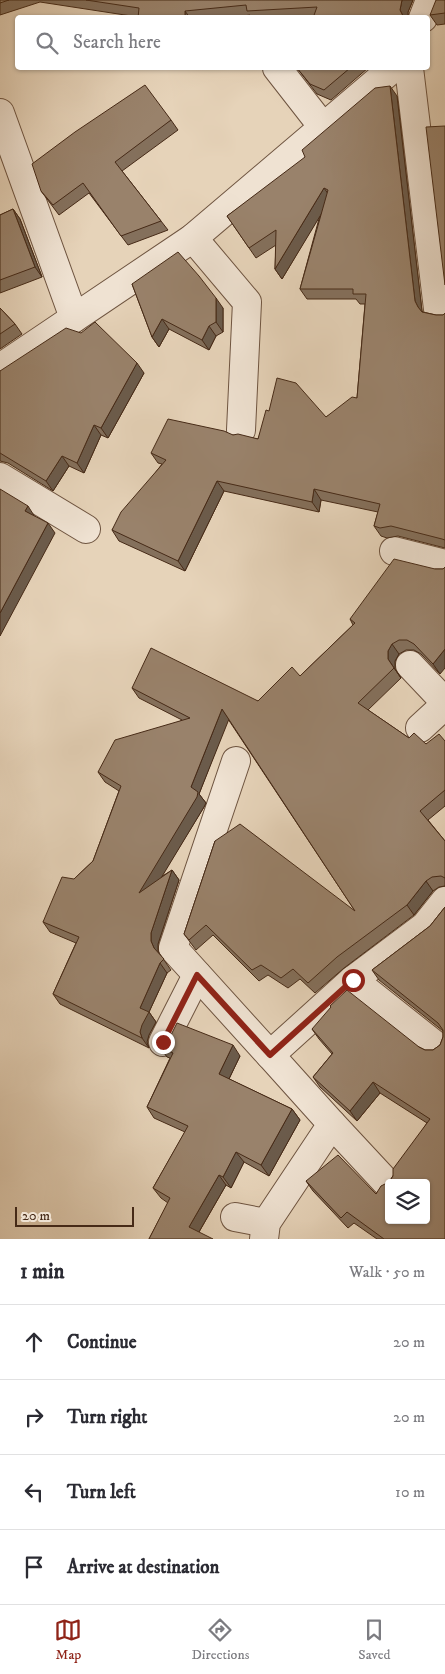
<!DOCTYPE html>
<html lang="en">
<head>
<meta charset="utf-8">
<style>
  :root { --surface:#fff; --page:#f7f7f7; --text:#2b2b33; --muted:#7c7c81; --line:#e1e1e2; --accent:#8f2418 }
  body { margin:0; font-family:"IM FELL DW Pica",serif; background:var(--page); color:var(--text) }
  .controls { position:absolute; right:15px; bottom:15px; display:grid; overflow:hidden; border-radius:5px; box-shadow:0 1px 4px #0004 }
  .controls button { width:45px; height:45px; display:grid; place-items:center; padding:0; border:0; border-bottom:1px solid var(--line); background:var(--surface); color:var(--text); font:25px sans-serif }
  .scale { position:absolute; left:15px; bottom:12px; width:119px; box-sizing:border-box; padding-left:5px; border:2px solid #462a17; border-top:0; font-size:14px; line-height:18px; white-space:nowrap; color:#462a17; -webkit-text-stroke:4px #efe2d2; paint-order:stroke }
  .stop { position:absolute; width:15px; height:15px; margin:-11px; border:4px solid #8f2418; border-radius:50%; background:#fff }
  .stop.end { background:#8f2418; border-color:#fff; box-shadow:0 1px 5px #0008 }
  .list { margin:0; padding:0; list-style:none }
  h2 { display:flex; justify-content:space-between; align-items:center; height:65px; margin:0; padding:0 20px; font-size:21px }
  h2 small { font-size:16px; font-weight:400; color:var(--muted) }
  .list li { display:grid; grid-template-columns:32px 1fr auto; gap:15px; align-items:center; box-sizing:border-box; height:75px; padding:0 20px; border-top:1px solid var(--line) }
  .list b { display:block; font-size:19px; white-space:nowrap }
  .list em { font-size:16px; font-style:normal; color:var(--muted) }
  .icon { flex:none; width:28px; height:28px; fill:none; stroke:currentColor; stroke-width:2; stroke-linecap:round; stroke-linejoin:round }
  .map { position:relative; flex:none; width:445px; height:1239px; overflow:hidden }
  .search { position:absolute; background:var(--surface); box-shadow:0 1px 4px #0004; left:15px; right:15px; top:15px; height:55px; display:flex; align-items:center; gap:12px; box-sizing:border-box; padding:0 18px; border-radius:5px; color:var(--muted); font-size:19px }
  .sheet { height:365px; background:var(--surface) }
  nav { display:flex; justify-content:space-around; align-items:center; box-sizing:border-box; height:70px; border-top:1px solid var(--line); background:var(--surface); font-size:14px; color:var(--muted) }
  nav a { display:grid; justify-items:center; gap:2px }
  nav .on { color:var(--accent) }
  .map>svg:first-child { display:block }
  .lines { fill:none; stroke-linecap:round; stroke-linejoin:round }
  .minor-casing { stroke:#6e5440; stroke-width:30 }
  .minor { stroke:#efe2d2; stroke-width:28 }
  .wall { fill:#84705c; stroke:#462a17 }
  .shaded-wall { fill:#6b5b4b; stroke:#462a17 }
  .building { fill:#99826b; stroke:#462a17; fill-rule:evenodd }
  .route { stroke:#8f2418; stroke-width:6 }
</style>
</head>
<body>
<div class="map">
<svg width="445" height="1239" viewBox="0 0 445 1239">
  <rect width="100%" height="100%" fill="#e6d3b9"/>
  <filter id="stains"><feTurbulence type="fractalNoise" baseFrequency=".004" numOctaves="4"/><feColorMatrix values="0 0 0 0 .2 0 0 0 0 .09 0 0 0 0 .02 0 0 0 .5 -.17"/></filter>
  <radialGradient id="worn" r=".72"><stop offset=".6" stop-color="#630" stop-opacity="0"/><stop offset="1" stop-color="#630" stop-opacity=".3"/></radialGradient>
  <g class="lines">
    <g class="minor-casing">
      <g id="minor">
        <polyline points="423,18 430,0"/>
        <polyline points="277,68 323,127"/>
        <polyline points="409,68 438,309 445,310"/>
        <polyline points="0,113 74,318"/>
        <polyline points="193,238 247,302 241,430"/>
        <polyline points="0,368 193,238 393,68"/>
        <polyline points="0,477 86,529"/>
        <polyline points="394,551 445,564"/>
        <polyline points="410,665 445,702"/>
        <polyline points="420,728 445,705"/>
        <polyline points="236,761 173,948 270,1055"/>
        <polyline points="353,980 435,1045"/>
        <polyline points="163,1042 197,975"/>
        <polyline points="332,1124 385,1181"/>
        <polyline points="235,1217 266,1223"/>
        <polyline points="264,1239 266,1223 332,1124 270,1055 353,980 425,926 445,901"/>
      </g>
    </g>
    <use href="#minor" class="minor"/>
  </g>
  <g class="wall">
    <polygon points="0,0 413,0 408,12 408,18 251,18 250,15 230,18 138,18 138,17 40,2 0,15"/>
    <polygon points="445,0 445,24 437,25 430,15"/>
    <polygon points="297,68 368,68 331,100 317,94"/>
    <polygon points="397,96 422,311 423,312 436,315 443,315 445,313 445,548 398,536 387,538 381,536 374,526 378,512 321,500 319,512 224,491 185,571 119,541 112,530 162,464 158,463 151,453 233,435 258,439 269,411 326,417 357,398 365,304 360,304 356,299 307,299 300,289 320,215 282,279 275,269 276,245 256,258 227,216"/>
    <polygon points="171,120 178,130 122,171 168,230 128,245 89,193 59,215 41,191"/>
    <polygon points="13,209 20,219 42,277 0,293 0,215"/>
    <polygon points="132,284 223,308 223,332 216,336 209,350 169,329 159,347 152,337"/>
    <polygon points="0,308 15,324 22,334 0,349"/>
    <polygon points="0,371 144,373 108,438 101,435 84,473 69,466 53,491 8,463 0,461"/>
    <polygon points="435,569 443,569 440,674 421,654 414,650 406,650 399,654 395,661 395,669 401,678 368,710 409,738 426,744 445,741 445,806 428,820 445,841 445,886 439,887 433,891 414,915 344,968 315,993 300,979 288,988 268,975 259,981 213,935 196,950 184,934 215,841 355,911 228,719 199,794 206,803 204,807 161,877 172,870 179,880 158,944 158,951 159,953 171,970 167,973 149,1012 156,1022 149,1035 147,1042 149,1048 60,1004 53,994 76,943 50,932 43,922 74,879 93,861 119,791 105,782 98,772 182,720 139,698 132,688 258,701 300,676 353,625 350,619"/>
    <polygon points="445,907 445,1239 377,1239 354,1223 348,1228 313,1191 306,1181 376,1194 389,1182 427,1123 380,1093 357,1121 320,1087 313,1077 332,1054 319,1039 312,1029 419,1047 425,1050 433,1050 440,1045 443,1037 443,1031 379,980 372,970 430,926"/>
    <polygon points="159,1046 240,1056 229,1079 292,1109 300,1120 269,1176 244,1162 231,1188 226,1185 199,1232 149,1239 168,1203 161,1198 153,1188 185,1132 154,1118 147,1107 170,1058 167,1057"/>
  </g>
  <g class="shaded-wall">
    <polygon points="402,0 413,0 408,12 408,18 404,18 400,10"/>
    <polygon points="185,11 190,18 186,18 185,17"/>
    <polygon points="390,86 397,96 422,311 425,317 418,307 415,301"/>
    <polygon points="324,188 331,198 282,279 275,269"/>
    <polygon points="13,209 20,219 42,277 35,267"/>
    <polygon points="216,298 223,308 223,332 216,322"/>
    <polygon points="162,319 169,329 159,347 152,337"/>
    <polygon points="209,326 216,336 209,350 202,340"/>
    <polygon points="137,363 144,373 108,438 101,428"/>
    <polygon points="94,425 101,435 84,473 77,463"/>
    <polygon points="62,456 69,466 53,491 46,481"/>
    <polygon points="217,481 224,491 185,571 178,561"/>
    <polygon points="314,489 321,500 319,512 312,502"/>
    <polygon points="28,506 35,517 25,511"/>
    <polygon points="48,523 55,533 0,636 0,613"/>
    <polygon points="392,644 399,654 395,661 395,669 401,678 388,659 388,651"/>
    <polygon points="445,649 445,668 440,674 433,664"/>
    <polygon points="222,709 229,719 199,794 206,803 204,807 146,903 139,893 191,787"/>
    <polygon points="172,870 179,880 158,944 158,951 161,958 154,948 151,941 151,933"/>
    <polygon points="426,881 433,891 414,915 407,905"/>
    <polygon points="160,963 167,973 149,1012 156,1022 149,1035 147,1042 149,1048 142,1038 140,1032 140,1008"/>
    <polygon points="233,1045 240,1056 226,1085 219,1074"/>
    <polygon points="373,1082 380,1093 357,1121 350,1111"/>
    <polygon points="292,1109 300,1120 269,1176 261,1165"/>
    <polygon points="236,1152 244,1162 231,1188 223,1177"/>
    <polygon points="219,1175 226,1185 196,1237 189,1227"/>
  </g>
  <g class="building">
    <polygon points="0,0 9,0 0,3"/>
    <polygon points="86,0 402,0 400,10 404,18 313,18 317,7 247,11 246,5 185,11 185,17 174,18 138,18 139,8"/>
    <polygon points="436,0 445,0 445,13 430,15"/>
    <polygon points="297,68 350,68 324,90 310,84"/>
    <polygon points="145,85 171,120 115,162 161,221 121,236 83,183 53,205 41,191 32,164 75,132"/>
    <polygon points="390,86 415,301 418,307 422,312 436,315 443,315 445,313 445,540 442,539 391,526 380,528 374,526 380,504 314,489 312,502 217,481 178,561 112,530 121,512 166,460 151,453 168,419 224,431 233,435 238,434 258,439 266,410 269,411 277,378 296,383 326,417 352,397 357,398 366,294 353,294 353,289 300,289 328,190 324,188 275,269 276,230 249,248 227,216 305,157 302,150 375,88"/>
    <polygon points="445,126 445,285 426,127"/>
    <polygon points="13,209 35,267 0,280 0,215"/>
    <polygon points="178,252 199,276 216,298 216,322 209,326 202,340 162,319 152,337 132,284"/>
    <polygon points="0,308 15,324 0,334"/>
    <polygon points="95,322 137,363 101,428 94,425 77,463 62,456 46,481 0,453 0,371 66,328 81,333"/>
    <polygon points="0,489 28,506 25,511 48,523 0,613"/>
    <polygon points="394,559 435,569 443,569 445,567 445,649 433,664 414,644 407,640 399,640 392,644 388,651 388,659 394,668 358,703 409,738 414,733 426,744 439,734 445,741 445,790 420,811 445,841 445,878 441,876 432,877 426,881 407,905 337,957 308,983 293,969 281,978 261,965 252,970 206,925 189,940 184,934 215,841 240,824 355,911 222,709 191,787 198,792 197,797 139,893 172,870 151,933 151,941 154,948 164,959 160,963 140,1008 149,1012 142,1025 140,1032 142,1038 53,994 79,937 43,922 62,877 74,879 93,861 121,786 98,772 115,740 190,718 132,688 151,648 258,701 292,667 300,676 355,623 350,619"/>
    <path d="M445 907V1239H384L347 1212 341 1218 306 1181 338 1155 376 1194 381 1186 389 1182 393 1176V1169L430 1119 373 1082 350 1111 313 1077 333 1053 312 1029 331 1007 330 1006 347 990 419 1047 425 1050H433L440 1045 443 1037V1030L438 1023 372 970 430 926ZM389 1183H426V1220H389Z"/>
    <polygon points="177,1023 233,1045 219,1074 292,1109 261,1165 236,1152 223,1177 219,1175 189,1227 213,1239 149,1239 170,1198 153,1188 188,1126 147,1107 173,1053 159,1046 164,1044 169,1039"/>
  </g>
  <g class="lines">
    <polyline class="route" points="163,1042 197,975 270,1055 353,980"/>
  </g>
  <rect width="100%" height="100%" filter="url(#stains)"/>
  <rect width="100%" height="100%" fill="url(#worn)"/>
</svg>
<div class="controls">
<button><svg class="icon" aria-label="layers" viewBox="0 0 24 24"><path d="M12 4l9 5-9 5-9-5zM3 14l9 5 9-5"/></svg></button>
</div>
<div class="scale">20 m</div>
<div class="stop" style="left:353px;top:980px"></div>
<div class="stop end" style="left:163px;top:1042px"></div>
<div class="search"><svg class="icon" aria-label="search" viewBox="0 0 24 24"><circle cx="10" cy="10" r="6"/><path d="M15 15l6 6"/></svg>Search here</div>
</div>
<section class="sheet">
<h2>1 min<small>Walk · 50 m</small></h2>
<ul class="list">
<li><svg class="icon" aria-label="ahead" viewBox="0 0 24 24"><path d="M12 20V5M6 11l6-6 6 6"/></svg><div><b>Continue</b></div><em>20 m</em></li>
<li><svg class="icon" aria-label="right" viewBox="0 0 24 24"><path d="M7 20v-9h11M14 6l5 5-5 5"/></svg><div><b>Turn right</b></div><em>20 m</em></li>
<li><svg class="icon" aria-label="left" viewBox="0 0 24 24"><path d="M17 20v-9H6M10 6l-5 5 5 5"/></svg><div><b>Turn left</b></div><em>10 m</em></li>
<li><svg class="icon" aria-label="arrive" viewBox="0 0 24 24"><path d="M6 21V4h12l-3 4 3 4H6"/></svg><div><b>Arrive at destination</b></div></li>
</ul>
</section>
<nav>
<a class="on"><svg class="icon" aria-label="map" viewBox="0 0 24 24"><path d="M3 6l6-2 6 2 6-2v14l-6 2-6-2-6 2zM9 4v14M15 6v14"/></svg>Map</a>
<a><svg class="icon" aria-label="directions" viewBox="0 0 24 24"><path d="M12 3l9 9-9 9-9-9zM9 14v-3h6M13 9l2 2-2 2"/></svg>Directions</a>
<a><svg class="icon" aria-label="saved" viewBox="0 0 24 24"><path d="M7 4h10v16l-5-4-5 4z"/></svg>Saved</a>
</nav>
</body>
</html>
